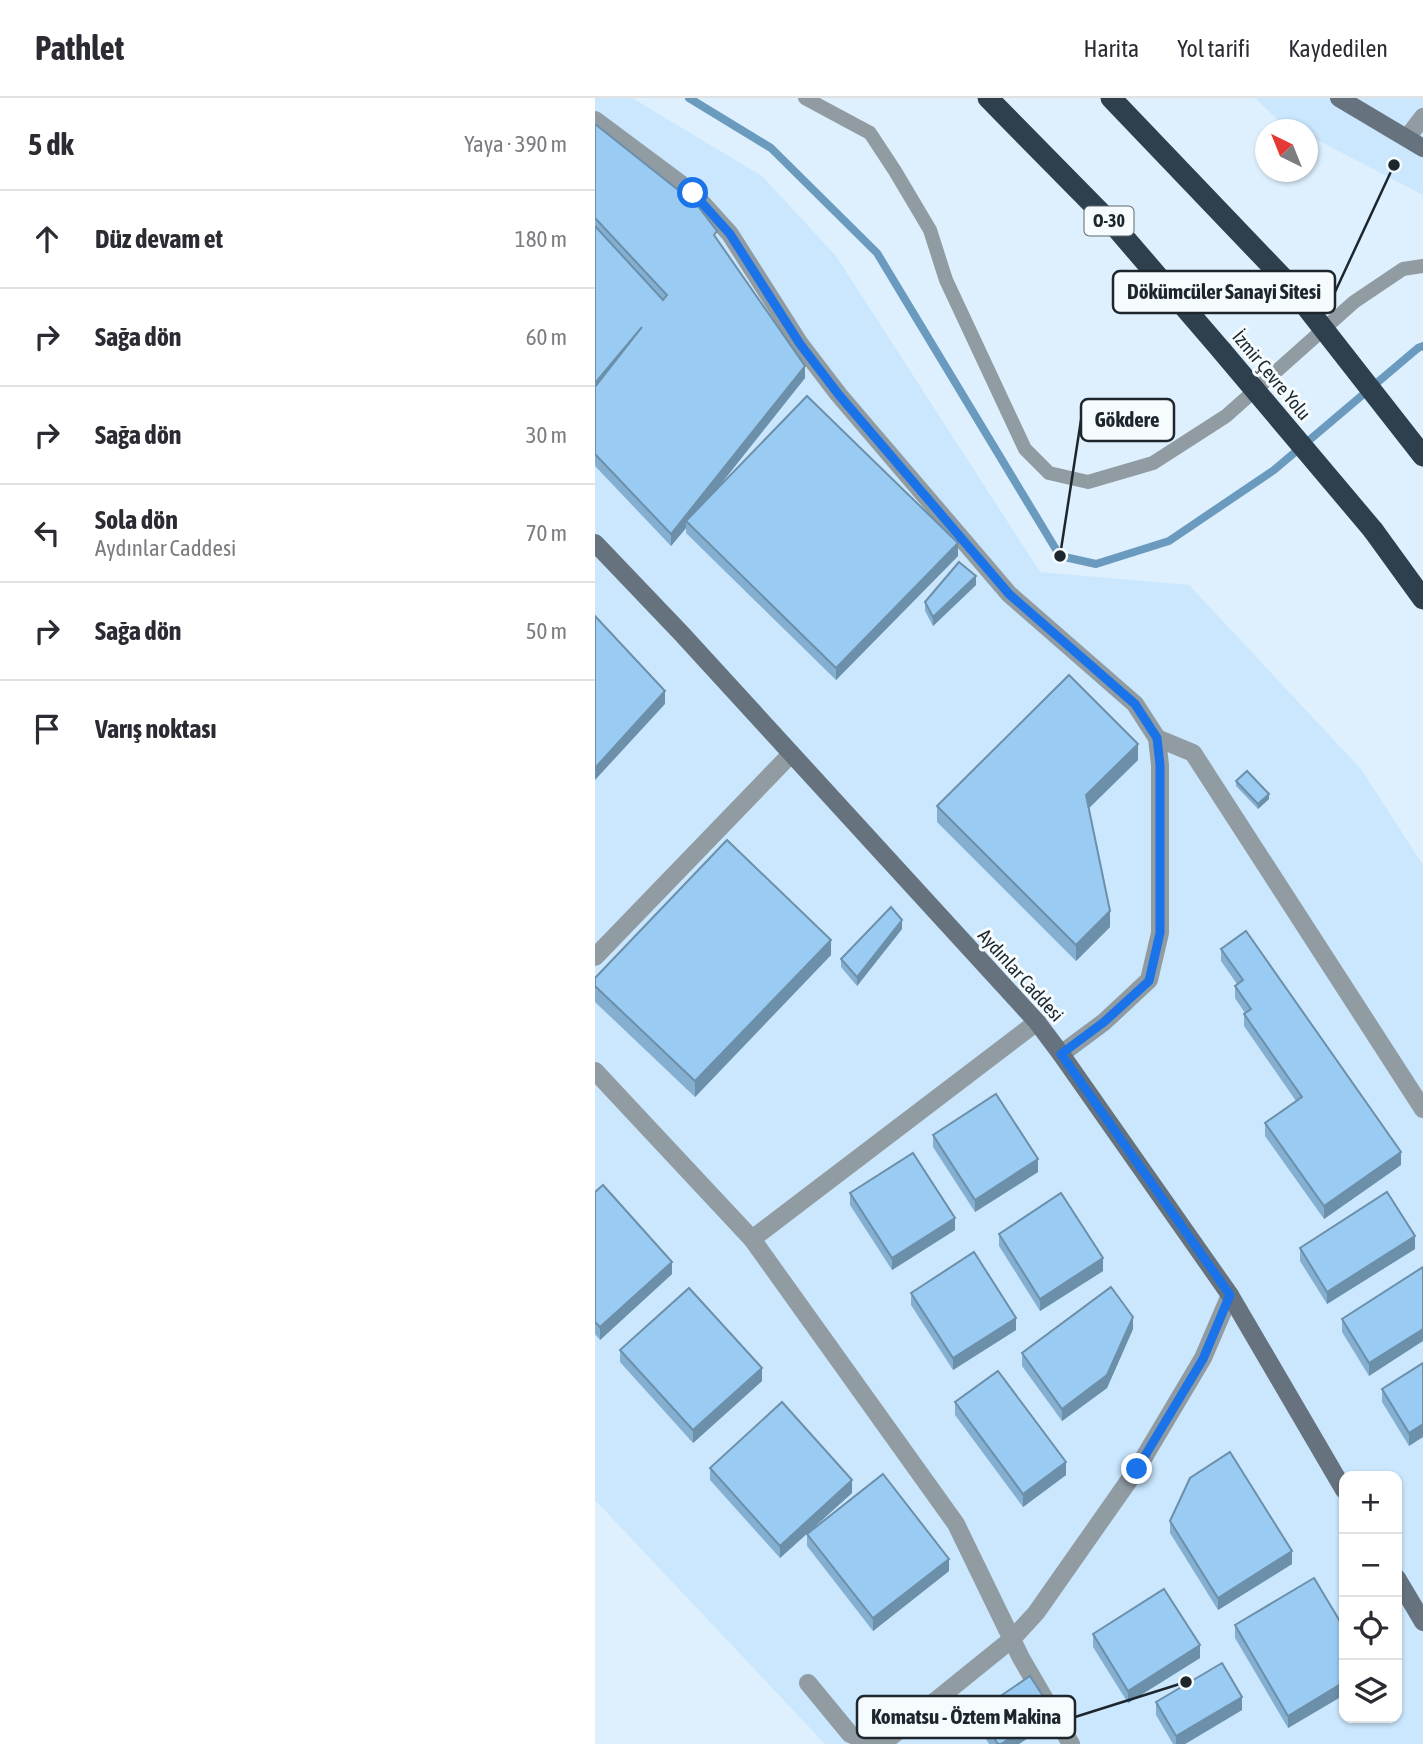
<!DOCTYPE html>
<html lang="tr">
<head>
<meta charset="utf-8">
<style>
  :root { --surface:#fff; --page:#f2f2f3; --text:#2b2b33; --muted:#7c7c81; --line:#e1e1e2 }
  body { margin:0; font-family:"Asap Condensed",sans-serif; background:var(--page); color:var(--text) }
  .controls { position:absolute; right:21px; bottom:21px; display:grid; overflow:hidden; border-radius:14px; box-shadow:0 2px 5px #0004 }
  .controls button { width:63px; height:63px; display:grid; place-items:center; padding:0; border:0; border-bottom:2px solid var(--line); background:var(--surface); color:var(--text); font:35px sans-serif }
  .compass { position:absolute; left:660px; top:21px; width:63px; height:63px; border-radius:50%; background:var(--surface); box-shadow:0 2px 5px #0004; rotate:317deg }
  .stop { position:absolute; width:21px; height:21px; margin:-16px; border:5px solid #1a73e8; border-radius:50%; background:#fff }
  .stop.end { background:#1a73e8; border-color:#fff; box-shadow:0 2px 7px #0008 }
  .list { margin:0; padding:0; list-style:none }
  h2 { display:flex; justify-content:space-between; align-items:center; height:91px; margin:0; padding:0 28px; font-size:30px }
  h2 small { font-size:23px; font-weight:400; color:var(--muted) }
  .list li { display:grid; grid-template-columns:46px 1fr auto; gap:21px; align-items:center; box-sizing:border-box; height:98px; padding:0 28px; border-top:2px solid var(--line) }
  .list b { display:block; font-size:26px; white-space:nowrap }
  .list p { margin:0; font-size:23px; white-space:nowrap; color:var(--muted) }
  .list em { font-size:23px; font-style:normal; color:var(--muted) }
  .icon { flex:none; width:38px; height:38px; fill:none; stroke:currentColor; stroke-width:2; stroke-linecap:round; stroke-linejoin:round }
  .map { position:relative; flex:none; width:828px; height:1646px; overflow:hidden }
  header { display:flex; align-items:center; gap:42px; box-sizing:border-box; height:98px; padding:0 35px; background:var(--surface); border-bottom:2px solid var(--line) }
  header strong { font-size:33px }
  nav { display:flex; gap:38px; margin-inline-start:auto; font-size:24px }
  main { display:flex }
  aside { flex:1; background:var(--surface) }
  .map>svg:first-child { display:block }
  .built { fill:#cae7fe; fill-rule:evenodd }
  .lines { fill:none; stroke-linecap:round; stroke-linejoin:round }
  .stream { stroke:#6a9bbf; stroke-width:8 }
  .lane { stroke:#919ba2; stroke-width:14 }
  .street { stroke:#919ba2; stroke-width:18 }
  .secondary { stroke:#66737e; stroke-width:18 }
  .highway { stroke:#2e404e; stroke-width:21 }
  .highway-bridge { stroke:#2e404e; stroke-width:21 }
  .wall { fill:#84afd1 }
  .shaded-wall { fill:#6c8faa }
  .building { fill:#9accf3; stroke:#6c8faa; stroke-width:2 }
  .route { stroke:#1a73e8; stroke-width:9 }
  .labels { text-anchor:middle; stroke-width:6; stroke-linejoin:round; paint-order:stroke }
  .shield { fill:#f6fbfe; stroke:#5e666b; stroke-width:2 }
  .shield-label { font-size:18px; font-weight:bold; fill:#1d262c }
  .street-label { font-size:19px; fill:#1d262c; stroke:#f6fbfe }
  .leader { fill:none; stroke:#1d262c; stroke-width:2.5 }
  .callout-dot { fill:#1d262c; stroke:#f6fbfe; stroke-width:2.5 }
  .callout { fill:#f6fbfe; stroke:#1d262c; stroke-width:2.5 }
  .callout-label { font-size:21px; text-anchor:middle; font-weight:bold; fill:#1d262c }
</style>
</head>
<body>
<header>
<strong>Pathlet</strong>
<nav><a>Harita</a><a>Yol tarifi</a><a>Kaydedilen</a></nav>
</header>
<main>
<aside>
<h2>5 dk<small>Yaya · 390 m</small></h2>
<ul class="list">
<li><svg class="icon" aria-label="ahead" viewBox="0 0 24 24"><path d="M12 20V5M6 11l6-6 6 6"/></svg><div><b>Düz devam et</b></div><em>180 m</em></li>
<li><svg class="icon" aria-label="right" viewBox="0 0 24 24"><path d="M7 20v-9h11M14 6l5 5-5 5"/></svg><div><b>Sağa dön</b></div><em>60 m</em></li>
<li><svg class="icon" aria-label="right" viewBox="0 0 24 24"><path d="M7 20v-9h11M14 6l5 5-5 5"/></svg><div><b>Sağa dön</b></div><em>30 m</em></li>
<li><svg class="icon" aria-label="left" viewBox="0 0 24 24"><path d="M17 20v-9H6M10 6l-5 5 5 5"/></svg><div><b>Sola dön</b><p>Aydınlar Caddesi</p></div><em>70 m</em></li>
<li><svg class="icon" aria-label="right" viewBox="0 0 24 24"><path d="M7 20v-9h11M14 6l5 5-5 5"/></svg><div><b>Sağa dön</b></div><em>50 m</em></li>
<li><svg class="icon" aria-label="arrive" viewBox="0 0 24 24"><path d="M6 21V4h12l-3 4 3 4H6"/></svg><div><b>Varış noktası</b></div></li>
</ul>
</aside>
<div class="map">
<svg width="828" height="1646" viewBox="0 0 828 1646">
  <rect width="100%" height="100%" fill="#def0fe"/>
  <g class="built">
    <path d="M0 0H37L167 78 241 158 445 474 594 487 766 671 828 767V1646H230L0 1402ZM749 1378H802V1620H749Z"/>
    <polygon points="660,0 828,0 828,97 713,37 712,32 702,31 683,22"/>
  </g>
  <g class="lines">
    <polyline class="stream" points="94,0 176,50 282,155 465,458 501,466 574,443 679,372 823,250 828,248"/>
    <polyline class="lane" points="210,0 275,35 300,73 335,132 351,182 430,351 454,375 493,384 558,365 631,318 759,204 808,171 828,168"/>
    <g class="street">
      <polyline points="0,22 98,95 135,136 205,246 244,297 414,496 540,606 562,640 565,667 565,835 554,882 509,924 466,956"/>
      <polyline points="812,40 828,19"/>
      <polyline points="562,640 598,655 828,1011"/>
      <polyline points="0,859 196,656"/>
      <polyline points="0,973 157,1141 361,1426 426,1560 476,1646"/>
      <polyline points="157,1141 442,924"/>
      <polyline points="213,1585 255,1636 280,1646"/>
      <polyline points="287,1646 417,1541 441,1515 542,1371 608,1260 635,1197"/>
    </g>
    <g class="secondary">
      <polyline points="744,0 828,50"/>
      <polyline points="0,445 86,535 442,924 466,956 635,1197 749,1392"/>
      <polyline points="802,1480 828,1524"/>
    </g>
    <g class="highway">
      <polyline points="393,0 523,132 627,253"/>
      <polyline points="516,0 691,183"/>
      <polyline points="778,432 828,501"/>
    </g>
    <g class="highway-bridge">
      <polyline points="691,183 828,358"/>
      <polyline points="627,253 778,432"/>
    </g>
  </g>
  <g class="wall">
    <polygon points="0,26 122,141 210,280 122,391 363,458 241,582 91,435 91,430 76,448 0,368"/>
    <polygon points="381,487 338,528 330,513 330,504"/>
    <polygon points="543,662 494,710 515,829 481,863 342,724 342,708"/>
    <polygon points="641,683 674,701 663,711 641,688"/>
    <polygon points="307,831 262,888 246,869 246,861"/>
    <polygon points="626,851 806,1067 729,1121 670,1038 670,1025 701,1003 649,928 649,916 650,915 640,900 640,888 642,886 626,863"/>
    <polygon points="236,857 100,999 0,904 0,880"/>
    <polygon points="338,1037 443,1074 380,1114 338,1049"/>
    <polygon points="0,1094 77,1176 5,1242 0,1236"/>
    <polygon points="255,1095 360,1132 297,1172 255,1107"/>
    <polygon points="404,1136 508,1173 445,1213 404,1148"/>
    <polygon points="705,1150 820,1151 732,1206 705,1163"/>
    <polygon points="828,1169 774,1278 747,1234 747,1221"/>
    <polygon points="316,1195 421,1232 358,1272 316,1207"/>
    <polygon points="538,1231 512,1290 467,1323 427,1268 427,1255"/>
    <polygon points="25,1252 167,1283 98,1345 25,1264"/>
    <polygon points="828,1265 814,1348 787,1304 787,1291"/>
    <polygon points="360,1304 471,1377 428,1409 360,1317"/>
    <polygon points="115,1370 257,1395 185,1460 115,1382"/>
    <polygon points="575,1423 697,1466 623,1512 575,1435"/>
    <polygon points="212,1436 354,1473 278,1533 212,1448"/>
    <polygon points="640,1527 749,1530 749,1597 693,1630 640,1540"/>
    <polygon points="498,1536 605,1560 533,1605 498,1549"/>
    <polygon points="561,1604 647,1612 590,1646 578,1646 561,1617"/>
    <polygon points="382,1614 457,1624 424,1646 394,1646 382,1627"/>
  </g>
  <g class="shaded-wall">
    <polygon points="47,229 0,298 0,285"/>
    <polygon points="210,268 210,280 94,426 91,423 91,430 76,448 76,436"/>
    <polygon points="363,445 363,458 241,582 241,570"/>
    <polygon points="381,478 381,487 338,528 338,519"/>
    <polygon points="70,593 70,606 0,682 0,670"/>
    <polygon points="543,646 543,662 491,713 491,697"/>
    <polygon points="674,696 674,701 663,711 663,706"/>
    <polygon points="515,813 515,829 481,863 481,847"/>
    <polygon points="307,822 307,831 262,888 262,879"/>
    <polygon points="236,842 236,857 100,999 100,983"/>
    <polygon points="806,1054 806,1067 729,1121 729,1108"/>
    <polygon points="443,1061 443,1074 380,1114 380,1102"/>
    <polygon points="360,1120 360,1132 297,1172 297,1160"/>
    <polygon points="820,1138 820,1151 732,1206 732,1194"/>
    <polygon points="508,1160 508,1173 445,1213 445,1201"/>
    <polygon points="77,1164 77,1176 5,1242 5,1229"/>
    <polygon points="538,1219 538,1231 512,1290 467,1323 467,1311"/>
    <polygon points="421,1220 421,1232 358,1272 358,1260"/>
    <polygon points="828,1231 828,1243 774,1278 774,1265"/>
    <polygon points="167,1270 167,1283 98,1345 98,1332"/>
    <polygon points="828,1326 828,1339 814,1348 814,1335"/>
    <polygon points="471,1364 471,1377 428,1409 428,1396"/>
    <polygon points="257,1382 257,1395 185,1460 185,1448"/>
    <polygon points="697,1453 697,1466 623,1512 623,1500"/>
    <polygon points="354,1461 354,1473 278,1533 278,1520"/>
    <polygon points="605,1547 605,1560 533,1605 533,1593"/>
    <polygon points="749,1584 749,1597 693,1630 693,1618"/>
    <polygon points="647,1599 647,1612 590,1646 581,1646 581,1638"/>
    <polygon points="457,1612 457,1624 424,1646 406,1646"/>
  </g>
  <g class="building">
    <polygon points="0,26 102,107 122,133 119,137 210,268 76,436 0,356 0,289 47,229 0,285 0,128 68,202 72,197 0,120"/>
    <polygon points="212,298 363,445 241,570 91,423"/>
    <polygon points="364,464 381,478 338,519 330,504"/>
    <polygon points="0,518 70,593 0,670"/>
    <polygon points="474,577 543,646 491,697 515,813 481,847 342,708"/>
    <polygon points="652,673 674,696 663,706 641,683"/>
    <polygon points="132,742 236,842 100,983 0,888 0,880"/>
    <polygon points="296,809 307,822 262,879 246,861"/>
    <polygon points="651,833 806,1054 729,1108 670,1025 707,999 649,916 656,911 640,888 648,882 626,851"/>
    <polygon points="401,996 443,1061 380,1102 338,1037"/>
    <polygon points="318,1055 360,1120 297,1160 255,1095"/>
    <polygon points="8,1087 77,1164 5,1229 0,1224 0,1094"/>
    <polygon points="792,1094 820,1138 732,1194 705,1150"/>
    <polygon points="466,1095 508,1160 445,1201 404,1136"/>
    <polygon points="379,1154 421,1220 358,1260 316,1195"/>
    <polygon points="828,1169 828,1231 774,1265 747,1221"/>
    <polygon points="516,1189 538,1219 512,1277 467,1311 427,1255"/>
    <polygon points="94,1190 167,1270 98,1332 25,1252"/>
    <polygon points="828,1265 828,1326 814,1335 787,1291"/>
    <polygon points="403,1273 471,1364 428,1396 360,1304"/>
    <polygon points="187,1304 257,1382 185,1448 115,1370"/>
    <polygon points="635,1354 697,1453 623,1500 575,1423 595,1380"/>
    <polygon points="288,1376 354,1461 278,1520 212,1436"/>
    <polygon points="719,1480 749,1530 749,1584 693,1618 640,1527"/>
    <polygon points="569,1491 605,1547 533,1593 498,1536"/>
    <polygon points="627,1565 647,1599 581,1638 561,1604"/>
    <polygon points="435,1578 457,1612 406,1646 403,1646 382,1614"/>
  </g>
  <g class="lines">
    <polyline class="route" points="98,95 135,136 205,246 244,297 414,496 540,606 562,640 565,667 565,835 554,883 509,924 466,956 635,1197 608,1261 542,1371"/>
  </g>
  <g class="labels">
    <rect class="shield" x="489.5" y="108.5" width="49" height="29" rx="5"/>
    <g class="shield-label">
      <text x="514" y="129">O-30</text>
    </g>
    <g class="street-label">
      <text transform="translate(677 277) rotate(50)" y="7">İzmir Çevre Yolu</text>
      <text transform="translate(426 877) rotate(48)" y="7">Aydınlar Caddesi</text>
    </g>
  </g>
  <path class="leader" d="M799 67L740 194M465 458L486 322M591 1584L480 1619"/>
  <g class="callout-dot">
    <circle cx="799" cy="67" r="7"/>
    <circle cx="465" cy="458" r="7"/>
    <circle cx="591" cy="1584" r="7"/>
  </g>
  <g class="callout">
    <rect x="518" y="173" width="222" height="42" rx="7"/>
    <rect x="486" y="301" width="93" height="42" rx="7"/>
    <rect x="262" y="1598" width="218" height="42" rx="7"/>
  </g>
  <g class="callout-label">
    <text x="629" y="201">Dökümcüler Sanayi Sitesi</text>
    <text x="532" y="329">Gökdere</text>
    <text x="371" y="1626">Komatsu - Öztem Makina</text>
  </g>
</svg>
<div class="controls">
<button>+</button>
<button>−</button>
<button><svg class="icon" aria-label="locate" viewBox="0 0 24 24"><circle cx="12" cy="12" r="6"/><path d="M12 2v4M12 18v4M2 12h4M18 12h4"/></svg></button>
<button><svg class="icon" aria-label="layers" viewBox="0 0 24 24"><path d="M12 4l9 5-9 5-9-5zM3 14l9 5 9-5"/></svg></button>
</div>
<svg class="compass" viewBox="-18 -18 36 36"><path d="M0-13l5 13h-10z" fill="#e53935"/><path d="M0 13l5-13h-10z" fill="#7c7c81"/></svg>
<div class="stop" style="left:98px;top:95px"></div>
<div class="stop end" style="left:542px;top:1371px"></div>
</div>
</main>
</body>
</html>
